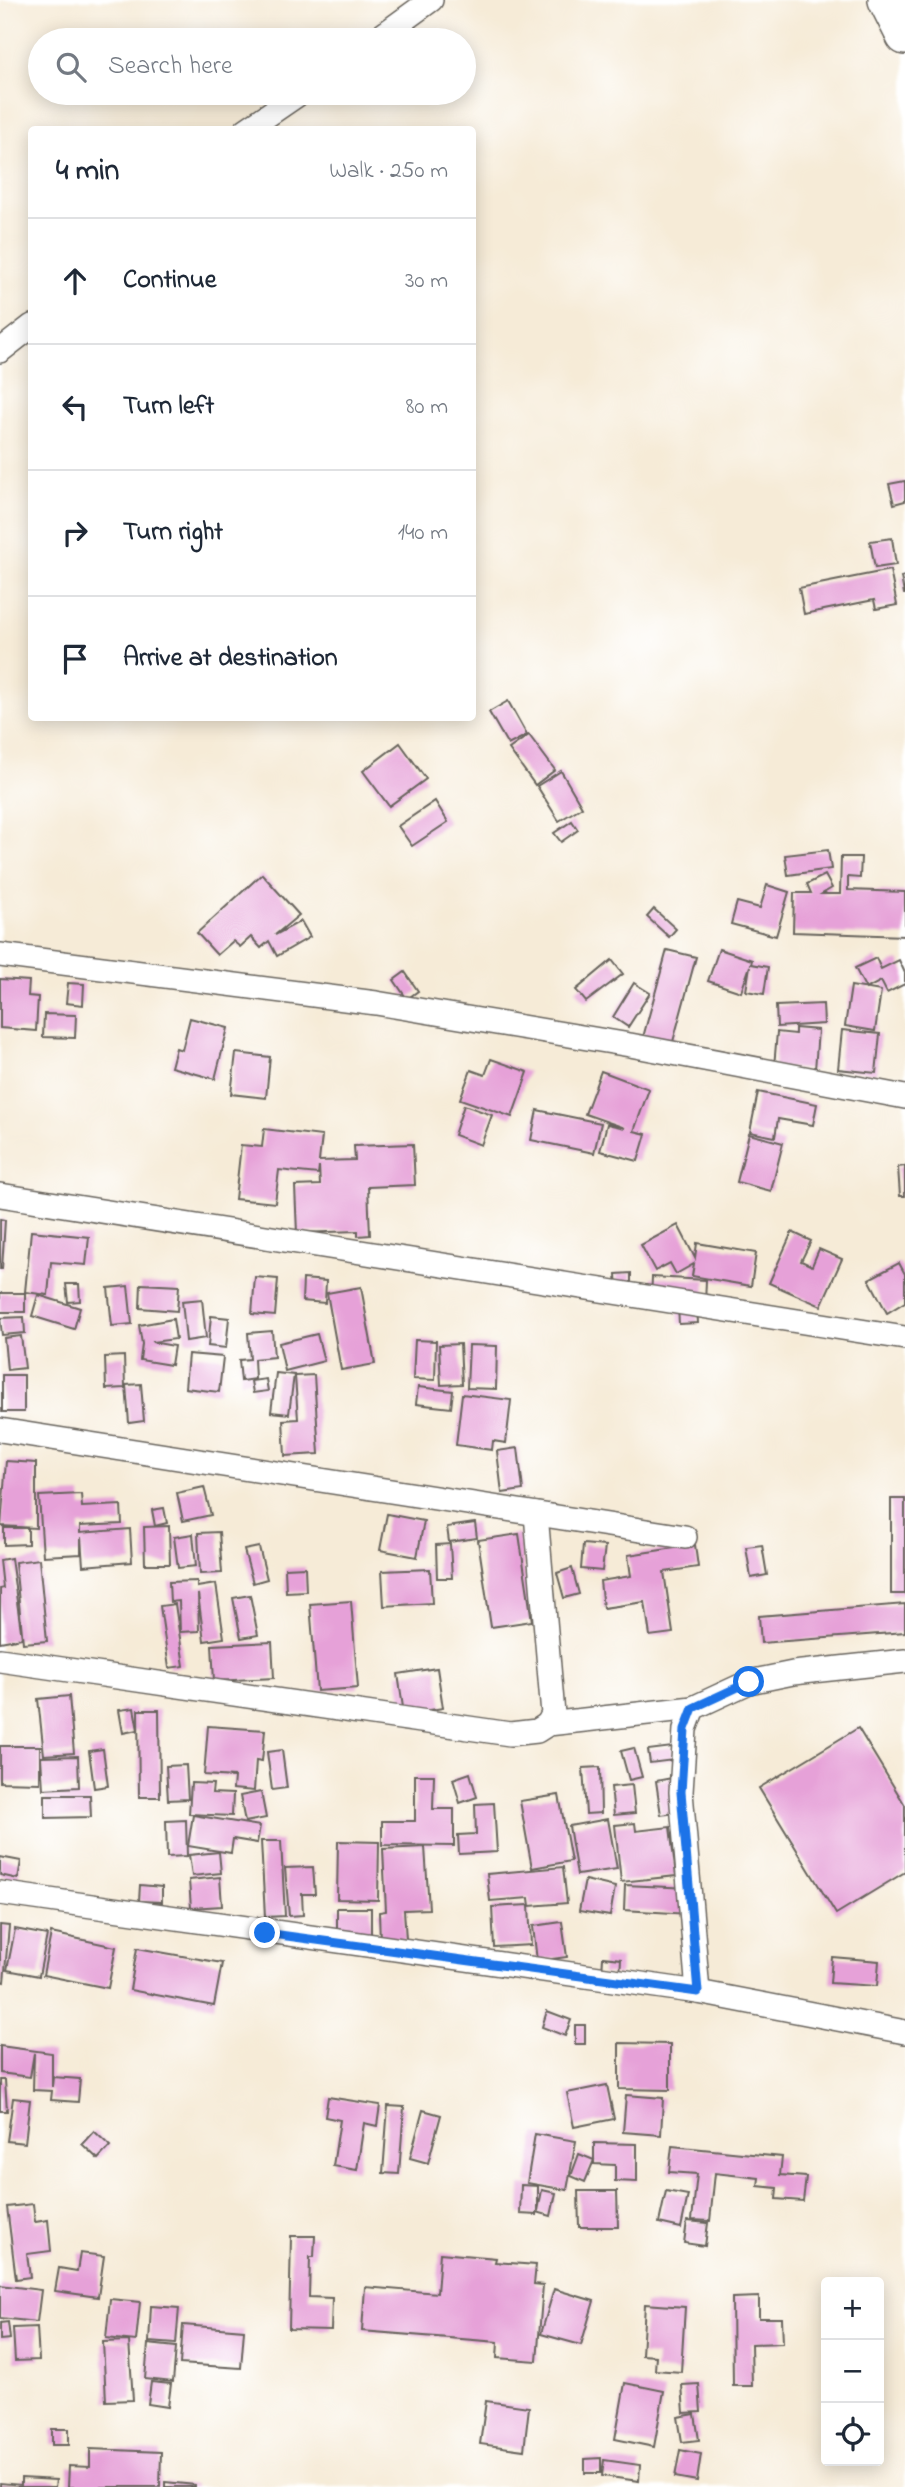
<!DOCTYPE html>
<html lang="en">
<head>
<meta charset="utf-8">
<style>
  :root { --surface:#fff; --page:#f2f2f3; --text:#1f2937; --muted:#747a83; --line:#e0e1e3 }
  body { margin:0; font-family:"Indie Flower",sans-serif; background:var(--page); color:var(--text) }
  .controls { position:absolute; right:21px; bottom:21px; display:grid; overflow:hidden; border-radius:7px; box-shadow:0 4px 18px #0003 }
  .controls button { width:63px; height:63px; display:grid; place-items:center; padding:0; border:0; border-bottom:2px solid var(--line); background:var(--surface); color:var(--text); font:35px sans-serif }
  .stop { position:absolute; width:21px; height:21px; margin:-16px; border:5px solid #1a73e8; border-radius:50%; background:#fff }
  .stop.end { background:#1a73e8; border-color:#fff; box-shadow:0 2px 7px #0008 }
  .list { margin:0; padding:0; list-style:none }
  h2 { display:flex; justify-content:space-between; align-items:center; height:91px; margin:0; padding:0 28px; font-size:30px }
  h2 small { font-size:23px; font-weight:400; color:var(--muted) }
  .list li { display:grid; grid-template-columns:46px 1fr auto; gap:21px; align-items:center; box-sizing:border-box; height:126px; padding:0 28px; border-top:2px solid var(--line) }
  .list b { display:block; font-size:26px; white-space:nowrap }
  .list em { font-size:23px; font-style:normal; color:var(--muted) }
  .icon { flex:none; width:38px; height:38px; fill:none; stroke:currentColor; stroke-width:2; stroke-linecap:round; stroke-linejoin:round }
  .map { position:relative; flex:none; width:905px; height:2487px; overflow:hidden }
  .search { position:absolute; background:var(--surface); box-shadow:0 4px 18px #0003; left:28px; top:28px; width:448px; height:77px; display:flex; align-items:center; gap:18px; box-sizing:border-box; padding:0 24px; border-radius:38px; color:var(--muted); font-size:26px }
  .panel { position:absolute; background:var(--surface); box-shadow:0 4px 18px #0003; left:28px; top:126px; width:448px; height:595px; border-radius:7px }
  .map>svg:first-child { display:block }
  .building { fill:#e6a1d8 }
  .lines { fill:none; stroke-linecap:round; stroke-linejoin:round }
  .street-casing { stroke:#68645d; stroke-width:26 }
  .primary-casing { stroke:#68645d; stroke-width:40 }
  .street { stroke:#fff; stroke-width:23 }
  .primary { stroke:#fff; stroke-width:37 }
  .route { stroke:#1a73e8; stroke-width:9 }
</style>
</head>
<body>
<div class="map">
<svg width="905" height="2487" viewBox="0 0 905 2487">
  <rect width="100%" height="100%" fill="#fff"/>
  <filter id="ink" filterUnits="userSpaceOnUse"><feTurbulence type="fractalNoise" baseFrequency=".0143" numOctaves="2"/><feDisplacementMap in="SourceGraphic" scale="14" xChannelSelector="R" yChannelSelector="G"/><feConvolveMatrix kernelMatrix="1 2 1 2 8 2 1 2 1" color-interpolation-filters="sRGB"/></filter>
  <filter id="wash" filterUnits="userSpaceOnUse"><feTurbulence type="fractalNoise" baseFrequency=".00686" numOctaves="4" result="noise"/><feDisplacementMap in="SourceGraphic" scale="28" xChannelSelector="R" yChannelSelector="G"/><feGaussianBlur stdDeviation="1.57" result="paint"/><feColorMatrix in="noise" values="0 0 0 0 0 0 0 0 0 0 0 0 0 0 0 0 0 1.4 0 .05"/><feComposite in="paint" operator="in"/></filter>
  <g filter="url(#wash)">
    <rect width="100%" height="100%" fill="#f6ebd7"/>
    <g id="blocks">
      <g class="building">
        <polygon points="905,481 905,501 894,504 889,484"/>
        <polygon points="892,538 896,565 875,568 870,541"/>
        <polygon points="890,570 897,605 876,609 874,600 804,614 799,588"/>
        <polygon points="905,576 905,594 904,594 901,577"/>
        <polygon points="508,701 527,735 508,745 489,712"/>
        <polygon points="529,735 555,770 535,785 509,749"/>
        <polygon points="400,743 426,779 389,806 363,771"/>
        <polygon points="561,771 582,807 559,821 537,786"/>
        <polygon points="435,801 448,822 412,846 398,826"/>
        <polygon points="572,821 578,830 561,842 554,833"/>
        <polygon points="828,850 831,869 788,875 785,855"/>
        <polygon points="841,857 861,857 860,878 848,877 848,890 905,892 905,936 793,932 794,893 811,893 807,884 825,875 832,888 822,894 840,894"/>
        <polygon points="262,874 299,915 275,935 301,921 310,937 277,956 269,941 261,948 251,937 240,947 233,941 217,955 197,933"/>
        <polygon points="767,885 789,892 776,936 731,924 737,902 760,908"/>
        <polygon points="654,909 676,929 669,937 647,917"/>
        <polygon points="719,949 752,960 751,964 768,967 764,994 746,991 750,966 741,992 708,981"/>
        <polygon points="667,950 696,957 671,1049 642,1041"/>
        <polygon points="876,958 881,969 899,960 905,973 905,984 887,993 881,981 866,989 855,968"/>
        <polygon points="612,960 623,974 586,1002 576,990"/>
        <polygon points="405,972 418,991 407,999 394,980"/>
        <polygon points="0,979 29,981 28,996 38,997 36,1031 0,1028"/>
        <polygon points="68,983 84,984 83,1005 66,1003"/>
        <polygon points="634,983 650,993 628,1027 613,1017"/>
        <polygon points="851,986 881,991 875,1031 845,1026"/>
        <polygon points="823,1004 824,1024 777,1027 776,1006"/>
        <polygon points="44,1014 76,1015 75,1038 43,1037"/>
        <polygon points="190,1018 228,1028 215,1079 171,1067 176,1048 182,1050"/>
        <polygon points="795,1028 818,1030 815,1070 774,1067 777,1032 795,1034"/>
        <polygon points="842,1030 880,1034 876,1073 838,1069"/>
        <polygon points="236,1053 270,1057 266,1098 231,1094"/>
        <polygon points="491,1059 528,1072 512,1117 460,1099 471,1070 485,1075"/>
        <polygon points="601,1071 649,1089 634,1131 646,1134 638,1161 600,1151 607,1124 625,1128 585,1114"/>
        <polygon points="758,1092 817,1104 813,1125 778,1119 775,1137 750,1132"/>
        <polygon points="464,1105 492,1115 481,1145 454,1135"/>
        <polygon points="537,1110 601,1123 594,1153 531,1140"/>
        <polygon points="264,1129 322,1136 319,1161 355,1160 354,1146 413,1144 415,1185 368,1187 370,1235 358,1236 358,1231 297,1233 295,1186 320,1185 319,1166 318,1174 279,1170 275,1203 235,1199 241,1145 262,1147"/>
        <polygon points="749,1134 783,1143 771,1191 737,1182"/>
        <polygon points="905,1166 905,1196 900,1196 898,1167"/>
        <polygon points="0,1219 5,1220 2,1269 0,1269"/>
        <polygon points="678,1225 695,1258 697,1243 756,1253 751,1286 692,1276 694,1264 676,1274 670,1263 655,1271 641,1245"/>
        <polygon points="31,1231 89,1237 86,1265 51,1262 48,1295 25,1292"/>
        <polygon points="792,1232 811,1241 801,1261 812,1266 819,1249 842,1259 821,1306 769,1283"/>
        <polygon points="899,1263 905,1274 905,1302 887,1313 869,1279"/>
        <polygon points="631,1273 631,1288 617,1289 616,1274"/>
        <polygon points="255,1277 278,1279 275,1316 252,1314"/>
        <polygon points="652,1277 706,1280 705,1304 651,1301"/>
        <polygon points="303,1279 326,1281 325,1303 302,1301"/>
        <polygon points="66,1284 79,1284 80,1301 68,1302"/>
        <polygon points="141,1284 179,1286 177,1311 140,1308"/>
        <polygon points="128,1286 132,1324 112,1326 108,1288"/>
        <polygon points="361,1287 375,1364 341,1370 327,1293"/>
        <rect x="0" y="1293" width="25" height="19"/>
        <polygon points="38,1295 80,1308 74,1329 32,1316"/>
        <polygon points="202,1299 206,1338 186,1341 182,1301"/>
        <polygon points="697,1306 698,1323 679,1324 678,1307"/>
        <polygon points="211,1316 229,1318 226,1348 208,1346"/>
        <polygon points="24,1317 25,1333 2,1335 0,1318"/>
        <polygon points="173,1319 176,1339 152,1342 174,1346 171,1365 140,1360 142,1344 139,1325"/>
        <polygon points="272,1331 274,1357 254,1359 255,1379 241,1381 239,1360 250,1359 248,1333"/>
        <polygon points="317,1334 324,1361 285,1371 279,1343"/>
        <polygon points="21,1336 25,1368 7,1370 4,1338"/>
        <polygon points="415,1340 436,1341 435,1380 413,1379"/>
        <polygon points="460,1344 462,1384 441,1385 439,1345"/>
        <polygon points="469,1345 497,1346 496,1389 467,1388"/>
        <polygon points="188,1354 223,1357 219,1392 185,1388"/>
        <polygon points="124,1356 125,1388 106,1389 105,1357"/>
        <polygon points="276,1373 294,1375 289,1414 271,1412"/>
        <rect x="2" y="1375" width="22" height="37"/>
        <polygon points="314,1375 319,1454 285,1456 283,1420 298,1419 295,1376"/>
        <polygon points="266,1379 268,1391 253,1393 251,1381"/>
        <polygon points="141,1384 144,1421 129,1423 126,1385"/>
        <polygon points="418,1387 453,1391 451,1408 416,1404"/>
        <polygon points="462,1394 511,1400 506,1443 493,1441 492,1450 456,1445"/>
        <polygon points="518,1448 523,1490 502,1493 497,1451"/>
        <polygon points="6,1461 36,1463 36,1528 1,1526"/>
        <polygon points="204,1487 211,1515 183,1521 177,1493"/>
        <polygon points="81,1494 82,1507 121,1505 122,1524 80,1526 80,1533 130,1529 132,1562 83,1566 81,1537 81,1554 43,1556 39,1496"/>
        <rect x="891" y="1499" width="14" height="95"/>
        <polygon points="164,1508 167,1523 155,1526 152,1510"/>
        <polygon points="387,1514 424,1521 417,1557 380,1550"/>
        <polygon points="475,1523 477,1538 449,1542 447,1527"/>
        <polygon points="169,1526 170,1564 145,1564 144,1527"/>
        <polygon points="4,1528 28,1528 28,1544 4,1545"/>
        <polygon points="219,1532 222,1573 200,1574 198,1533"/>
        <polygon points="193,1534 196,1566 178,1568 174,1537"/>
        <polygon points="519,1534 532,1621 491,1627 478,1540"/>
        <polygon points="450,1544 452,1578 437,1578 436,1545"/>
        <polygon points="583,1544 605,1546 602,1571 581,1569"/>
        <polygon points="695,1545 698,1567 664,1572 673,1633 650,1636 645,1602 603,1608 600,1581 631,1576 628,1555"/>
        <polygon points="762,1545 767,1575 751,1578 746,1547"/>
        <polygon points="259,1547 267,1579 253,1583 244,1550"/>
        <polygon points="11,1558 22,1638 0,1642 0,1589 3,1588 0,1560"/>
        <polygon points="39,1559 47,1641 23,1643 15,1562"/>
        <polygon points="305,1567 306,1591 286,1592 285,1568"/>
        <polygon points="572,1568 579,1594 564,1598 557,1573"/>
        <polygon points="430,1569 432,1603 384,1606 382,1571"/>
        <polygon points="197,1581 197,1587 216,1584 224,1638 204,1641 198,1594 199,1631 180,1632 179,1601 170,1602 169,1582"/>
        <polygon points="250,1595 258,1635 241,1638 233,1598"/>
        <polygon points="351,1601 358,1688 317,1691 310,1604"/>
        <polygon points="175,1604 184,1666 169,1668 160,1606"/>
        <polygon points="905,1604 905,1632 761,1643 759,1616"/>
        <polygon points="272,1642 274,1678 214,1681 212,1645"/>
        <polygon points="437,1668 443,1708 404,1714 398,1674"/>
        <polygon points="69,1696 74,1753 44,1755 38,1699"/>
        <polygon points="134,1708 138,1730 123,1733 119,1710"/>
        <polygon points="138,1710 159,1710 160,1797 139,1797"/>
        <polygon points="208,1726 265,1730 262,1761 256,1760 254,1791 233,1789 234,1777 204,1775"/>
        <polygon points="858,1728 905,1805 905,1872 836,1914 759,1788"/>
        <polygon points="0,1746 40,1746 40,1783 0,1782"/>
        <polygon points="672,1747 674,1760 650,1763 648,1750"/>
        <polygon points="634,1748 642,1777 629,1780 621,1751"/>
        <polygon points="103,1749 108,1786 94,1788 89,1751"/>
        <polygon points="282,1750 287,1788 272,1790 267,1752"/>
        <polygon points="78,1756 79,1787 43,1789 41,1757"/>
        <polygon points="186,1765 188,1799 168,1800 166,1766"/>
        <polygon points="600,1767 601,1813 586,1814 583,1768"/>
        <polygon points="470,1773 477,1797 460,1803 453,1779"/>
        <polygon points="415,1775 434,1775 433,1809 454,1809 454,1846 382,1845 382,1821 415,1821"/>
        <polygon points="672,1778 677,1813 661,1815 656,1781"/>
        <polygon points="191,1783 213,1784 212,1793 233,1794 232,1816 189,1814"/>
        <polygon points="632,1785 635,1813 614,1815 611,1787"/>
        <polygon points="261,1792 266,1818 245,1822 240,1796"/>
        <polygon points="45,1795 90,1795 91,1817 45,1818"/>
        <polygon points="559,1795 571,1861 532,1868 520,1801"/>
        <polygon points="494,1803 497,1852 459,1854 458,1835 476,1834 475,1804"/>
        <polygon points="193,1815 260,1826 257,1843 233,1839 231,1853 188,1846"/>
        <polygon points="608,1819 617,1869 577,1875 569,1826"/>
        <polygon points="186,1820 187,1856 167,1857 166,1821"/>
        <polygon points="635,1823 636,1831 670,1827 676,1876 621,1882 615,1825"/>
        <polygon points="261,1841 281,1841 285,1916 265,1917"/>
        <polygon points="338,1841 379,1842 378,1900 337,1899"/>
        <polygon points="425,1847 429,1909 404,1910 406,1939 380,1941 379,1912 386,1911 383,1849"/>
        <polygon points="219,1852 221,1873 192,1876 189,1855"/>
        <polygon points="0,1857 21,1861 18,1879 0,1875"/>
        <polygon points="313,1867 315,1894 302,1894 303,1915 289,1916 285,1868"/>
        <polygon points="563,1867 567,1903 530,1906 529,1898 490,1901 487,1874"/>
        <polygon points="220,1877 222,1906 191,1908 189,1880"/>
        <polygon points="585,1880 615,1887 610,1916 579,1911"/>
        <polygon points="140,1885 162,1887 162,1902 139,1901"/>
        <polygon points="625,1885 690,1888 689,1914 624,1910"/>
        <polygon points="529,1905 531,1945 494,1947 492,1907"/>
        <rect x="337" y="1908" width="34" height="26"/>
        <polygon points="562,1922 567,1957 537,1961 533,1926"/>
        <polygon points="0,1925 9,1926 4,1982 0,1981"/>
        <polygon points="15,1929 47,1935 39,1976 7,1970"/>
        <polygon points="51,1933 116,1947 108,1988 43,1975"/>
        <polygon points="137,1948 222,1963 214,2006 130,1990"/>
        <polygon points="603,1957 621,1959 620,1975 602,1974"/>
        <polygon points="832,1957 879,1961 877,1986 830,1983"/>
        <polygon points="547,2011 571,2020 565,2036 542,2027"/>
        <rect x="575" y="2025" width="10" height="19"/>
        <polygon points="619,2043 670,2044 670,2090 619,2089"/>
        <polygon points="0,2046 52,2053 52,2087 53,2077 80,2079 78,2102 51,2100 52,2091 33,2090 34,2053 30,2077 0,2073"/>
        <polygon points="0,2080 5,2080 7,2111 0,2111"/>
        <polygon points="607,2085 614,2119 574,2127 567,2093"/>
        <polygon points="626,2095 663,2098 661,2135 623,2132"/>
        <polygon points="328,2097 380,2105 377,2126 364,2123 357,2170 333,2166 340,2120 325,2117"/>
        <polygon points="13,2098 30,2100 25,2143 7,2141"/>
        <polygon points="388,2106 404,2107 399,2174 383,2173"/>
        <polygon points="423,2110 441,2115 428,2163 410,2158"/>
        <polygon points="94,2131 110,2146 98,2159 82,2144"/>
        <polygon points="535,2134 576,2141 567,2190 527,2183"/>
        <polygon points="594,2143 637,2144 637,2182 615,2181 615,2165 594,2164"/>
        <polygon points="672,2146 782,2157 780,2175 806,2177 803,2201 776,2199 777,2188 758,2186 759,2178 715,2173 710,2221 692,2220 697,2174 669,2172"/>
        <polygon points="579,2154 594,2160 585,2182 571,2176"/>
        <polygon points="521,2185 538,2186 538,2211 542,2190 556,2193 551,2216 537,2212 537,2215 520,2214"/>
        <polygon points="578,2191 617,2191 618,2227 579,2227"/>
        <polygon points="666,2191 688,2195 681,2228 659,2223"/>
        <polygon points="33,2204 35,2222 48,2220 51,2251 27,2254 30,2277 16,2279 7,2207"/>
        <polygon points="687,2221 708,2223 705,2246 684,2243"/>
        <polygon points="291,2236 315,2236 314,2257 310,2257 309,2297 332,2298 331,2330 289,2329"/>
        <polygon points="80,2253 104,2256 98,2297 55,2291 59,2268 77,2271"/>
        <polygon points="440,2253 496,2258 495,2262 536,2265 534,2284 543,2285 537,2361 497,2358 498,2342 362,2331 365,2287 437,2293"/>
        <polygon points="0,2285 41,2290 37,2322 0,2318"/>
        <polygon points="554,2289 594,2301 581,2345 541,2334"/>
        <polygon points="759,2297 759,2318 782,2318 783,2343 751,2344 752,2386 733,2386 732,2298"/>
        <polygon points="110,2299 140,2302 136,2341 106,2338"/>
        <polygon points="645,2304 685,2307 681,2372 655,2370 656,2356 642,2355"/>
        <polygon points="151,2306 179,2308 176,2344 149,2342"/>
        <polygon points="8,2322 10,2339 0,2340 0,2323"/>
        <polygon points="183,2325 244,2330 241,2368 180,2364"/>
        <polygon points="37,2327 39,2360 15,2361 13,2328"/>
        <polygon points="129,2341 133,2400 106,2401 103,2342"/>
        <polygon points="148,2344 176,2347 173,2382 145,2379"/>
        <polygon points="151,2382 171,2384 168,2407 148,2404"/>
        <polygon points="625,2383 664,2391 654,2447 615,2439"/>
        <polygon points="699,2384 701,2412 684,2413 682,2385"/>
        <polygon points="486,2401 529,2407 524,2450 480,2444"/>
        <polygon points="695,2414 699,2440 682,2442 678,2417"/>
        <rect x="52" y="2429" width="17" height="16"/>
        <polygon points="90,2449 161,2452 160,2487 68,2487 69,2466 90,2467"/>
        <polygon points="680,2450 701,2454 697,2481 675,2477"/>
        <polygon points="601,2458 601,2473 585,2473 585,2459"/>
        <polygon points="604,2460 640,2465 639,2481 602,2476"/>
        <polygon points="21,2478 56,2480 55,2487 0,2487 0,2483 21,2485"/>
        <polygon points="165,2482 195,2485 195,2487 165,2487"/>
      </g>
    </g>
  </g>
  <g filter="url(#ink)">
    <use href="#blocks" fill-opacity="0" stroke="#68645d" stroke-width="2"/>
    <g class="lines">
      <g class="street-casing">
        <g id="street">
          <polyline points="376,40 431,0"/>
          <polyline points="246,130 300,93"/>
          <polyline points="0,351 32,326"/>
          <polyline points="0,955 376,1003 630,1045 905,1097"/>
          <polyline points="0,1195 905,1338"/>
          <polyline points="0,1430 685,1537"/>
          <polyline points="536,1514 553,1714 548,1724"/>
          <polyline points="0,1660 510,1734 537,1731 548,1724 693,1708"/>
          <polyline points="0,1893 698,1992 905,2032"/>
          <polyline points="698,1992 681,1792 685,1729 693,1708 749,1682 793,1673 905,1661"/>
        </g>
      </g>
      <g class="primary-casing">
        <polyline id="primary" points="887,0 905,36"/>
      </g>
      <use href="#street" class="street"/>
      <use href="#primary" class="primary"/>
    </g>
  </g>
  <g class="lines" filter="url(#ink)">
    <polyline class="route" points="265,1933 698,1992 681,1792 685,1729 693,1708 749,1682"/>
  </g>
</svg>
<div class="controls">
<button>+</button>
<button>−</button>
<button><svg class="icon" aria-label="locate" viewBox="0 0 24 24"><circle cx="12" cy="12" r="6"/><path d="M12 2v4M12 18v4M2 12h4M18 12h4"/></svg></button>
</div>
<div class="stop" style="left:749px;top:1682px"></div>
<div class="stop end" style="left:265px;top:1933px"></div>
<div class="search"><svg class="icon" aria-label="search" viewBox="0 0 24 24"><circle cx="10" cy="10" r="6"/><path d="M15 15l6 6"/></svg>Search here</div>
<section class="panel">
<h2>4 min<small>Walk · 250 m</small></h2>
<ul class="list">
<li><svg class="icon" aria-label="ahead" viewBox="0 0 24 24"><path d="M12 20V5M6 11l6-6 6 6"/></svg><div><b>Continue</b></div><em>30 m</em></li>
<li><svg class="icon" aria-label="left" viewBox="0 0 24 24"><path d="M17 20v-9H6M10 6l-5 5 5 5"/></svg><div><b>Turn left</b></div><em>80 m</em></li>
<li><svg class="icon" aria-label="right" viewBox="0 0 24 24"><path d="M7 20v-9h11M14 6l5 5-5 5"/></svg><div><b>Turn right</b></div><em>140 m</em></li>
<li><svg class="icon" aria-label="arrive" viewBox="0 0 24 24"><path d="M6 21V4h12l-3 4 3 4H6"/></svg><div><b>Arrive at destination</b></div></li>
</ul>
</section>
</div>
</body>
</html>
